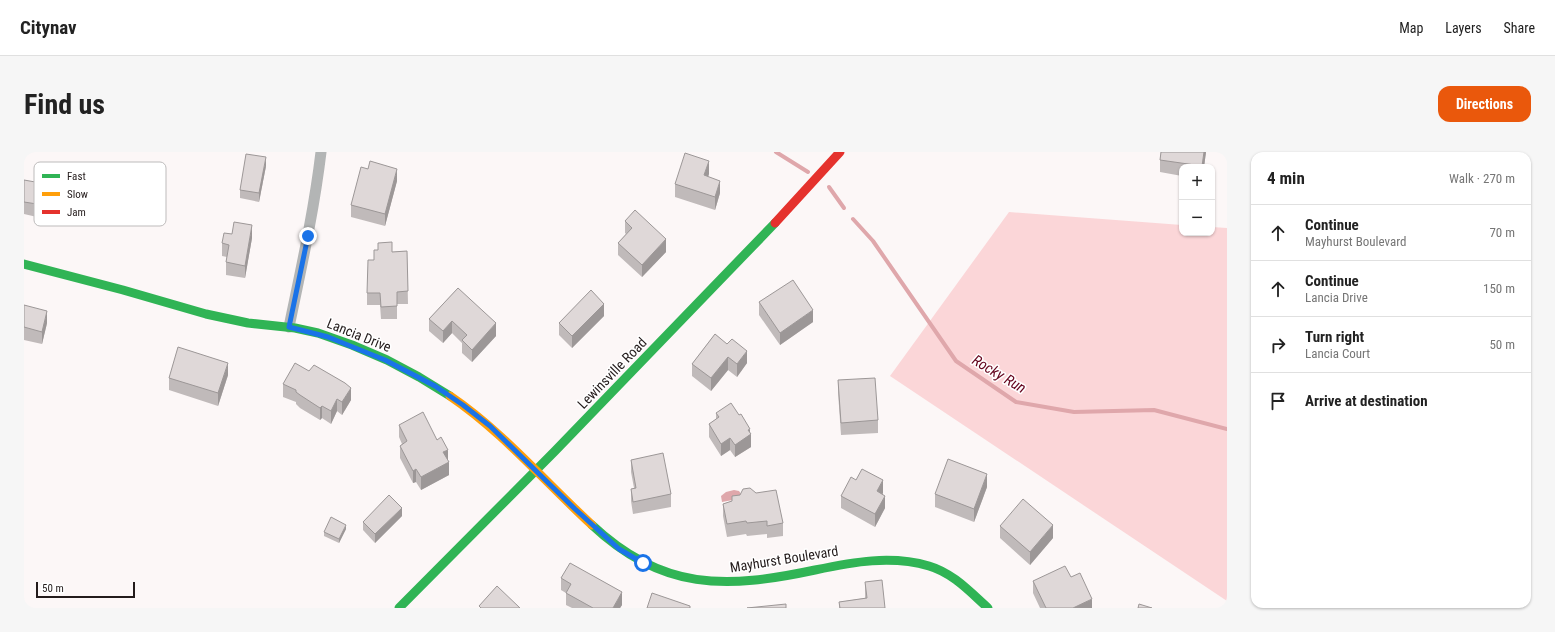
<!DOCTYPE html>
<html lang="en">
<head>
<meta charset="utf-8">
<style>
  :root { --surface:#fff; --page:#f6f6f6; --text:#222; --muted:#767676; --line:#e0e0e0; --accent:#ea580c }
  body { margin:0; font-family:"Roboto Condensed",sans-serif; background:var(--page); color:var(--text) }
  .controls { position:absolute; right:12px; top:12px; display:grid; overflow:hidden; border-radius:8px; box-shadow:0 1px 3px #0004 }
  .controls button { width:36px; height:36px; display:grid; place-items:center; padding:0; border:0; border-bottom:1px solid var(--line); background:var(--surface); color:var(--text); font:20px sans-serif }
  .scale { position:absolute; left:12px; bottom:10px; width:99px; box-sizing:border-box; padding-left:4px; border:2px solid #231b1b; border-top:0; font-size:11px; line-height:14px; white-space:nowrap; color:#231b1b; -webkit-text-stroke:3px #fff; paint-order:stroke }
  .stop { position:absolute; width:12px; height:12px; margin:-9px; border:3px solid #1a73e8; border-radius:50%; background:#fff }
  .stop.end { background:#1a73e8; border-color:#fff; box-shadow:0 1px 4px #0008 }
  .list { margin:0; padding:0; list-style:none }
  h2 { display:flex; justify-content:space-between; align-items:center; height:52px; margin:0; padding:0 16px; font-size:17px }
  h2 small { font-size:13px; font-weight:400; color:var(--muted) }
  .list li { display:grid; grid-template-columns:26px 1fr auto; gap:12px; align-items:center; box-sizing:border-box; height:56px; padding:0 16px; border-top:1px solid var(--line) }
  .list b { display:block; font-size:15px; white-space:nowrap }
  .list p { margin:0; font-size:13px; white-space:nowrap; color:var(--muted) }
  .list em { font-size:13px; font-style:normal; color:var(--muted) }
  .icon { flex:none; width:22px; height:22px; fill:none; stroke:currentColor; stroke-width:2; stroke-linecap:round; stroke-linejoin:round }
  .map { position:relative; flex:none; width:1203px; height:456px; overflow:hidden; border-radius:12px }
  header { display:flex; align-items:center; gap:24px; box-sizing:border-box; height:56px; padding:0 20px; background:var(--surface); border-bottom:1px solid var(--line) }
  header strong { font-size:19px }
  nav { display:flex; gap:22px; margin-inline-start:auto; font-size:14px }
  .intro { display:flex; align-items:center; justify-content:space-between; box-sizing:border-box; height:96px; padding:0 24px }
  h1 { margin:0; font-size:28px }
  .button { padding:10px 18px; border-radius:12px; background:var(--accent); color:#fff; font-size:14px; font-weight:700 }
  main { display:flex; gap:24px; padding:0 24px }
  aside { flex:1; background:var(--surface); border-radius:12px; box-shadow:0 1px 3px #0004 }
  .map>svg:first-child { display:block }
  .green { fill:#fbd6d8 }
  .water { fill:#dfa7ab }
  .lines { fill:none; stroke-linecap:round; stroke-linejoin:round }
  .stream { stroke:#dfa7ab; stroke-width:4 }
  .street { stroke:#b3b5b5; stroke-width:11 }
  .fast { stroke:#30b455; stroke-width:9 }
  .slow { stroke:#ff9f0a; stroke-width:9 }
  .jam { stroke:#e5322d; stroke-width:9 }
  .wall { fill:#c0baba }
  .shaded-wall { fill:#9c9797 }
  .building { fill:#dfd8d8; stroke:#9c9797 }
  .route { stroke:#1a73e8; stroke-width:5 }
  .labels { text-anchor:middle; stroke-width:3; stroke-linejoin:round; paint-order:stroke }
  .street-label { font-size:14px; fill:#231b1b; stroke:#fff }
  .water-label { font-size:15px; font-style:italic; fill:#64041d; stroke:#fff }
  .key { fill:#fff; stroke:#bdbbbb; stroke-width:1 }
  .key-label { font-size:11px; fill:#231b1b }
</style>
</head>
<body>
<header>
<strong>Citynav</strong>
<nav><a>Map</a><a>Layers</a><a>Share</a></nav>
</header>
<div class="intro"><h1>Find us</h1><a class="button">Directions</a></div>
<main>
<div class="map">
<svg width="1203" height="456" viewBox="0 0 1203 456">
  <rect width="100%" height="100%" fill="#fcf7f7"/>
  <polygon class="green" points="985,60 1158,73 1158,81 1188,81 1188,75 1203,76 1203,449 866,224"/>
  <polygon class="water" points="710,338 715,339 717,342 714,347 698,350 697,344 702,340"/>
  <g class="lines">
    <g class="stream">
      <polyline points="752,0 784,20"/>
      <polyline points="805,35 820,56"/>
      <polyline points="829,67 849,89 932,209 992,250 1050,260 1130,258 1203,277"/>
    </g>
    <path class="street" d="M265 175C277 117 290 59 297 0"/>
    <g class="fast">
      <polyline points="0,112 99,138 182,162 224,171 271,176 294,181 328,193 363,208 395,225 426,244"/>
      <path d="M568 373C638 439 702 437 791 418 829 410 867 403 905 414 929 421 946 440 964 456"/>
      <polyline points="375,456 531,299 751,71"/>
    </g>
    <path class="slow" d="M426 244C479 280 521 330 568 373"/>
    <polyline class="jam" points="751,71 816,0"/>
  </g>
  <g class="wall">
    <polygon points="1137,0 1182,0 1180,15 1158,15 1158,24 1136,20 1136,8"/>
    <polygon points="242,14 235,50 216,46 216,38"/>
    <polygon points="344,17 373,29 361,74 327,65 327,53"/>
    <polygon points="685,22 684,25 696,41 691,58 651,45 651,32"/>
    <polygon points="0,28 17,44 13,65 0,62"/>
    <polygon points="601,69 642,100 618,125 594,103 594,91 602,82 601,81"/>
    <polygon points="228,86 221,126 202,123 202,110 203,105 198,104 198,91"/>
    <polygon points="383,99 384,152 373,152 373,167 357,167 356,153 343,153 343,141 350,108 368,100"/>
    <polygon points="434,136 472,184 448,210 438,201 438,191 428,181 419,191 405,179 405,167"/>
    <polygon points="735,150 789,170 756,193 735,163"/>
    <polygon points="0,153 23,171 18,192 0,188"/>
    <polygon points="580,164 548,196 535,183 535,171"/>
    <polygon points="691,182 723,211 713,225 704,218 687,239 668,224 668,212"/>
    <polygon points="204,223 194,254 145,238 145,226"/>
    <polygon points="814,228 854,268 854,281 817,283 814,240"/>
    <polygon points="259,232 327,248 318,263 313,259 307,272 298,266 296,268 276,256 272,252 272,250 259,245"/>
    <polygon points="692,261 726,280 727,295 711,305 706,298 697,304 685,285 685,272 692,267"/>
    <polygon points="375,273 424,309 425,323 397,338 392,330 389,331 376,306 376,294 378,292 375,285"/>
    <polygon points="607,308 647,342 647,355 609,362 607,349 607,337 610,336 607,320"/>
    <polygon points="832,328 859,341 858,342 861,356 851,375 817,356 817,344"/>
    <polygon points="963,335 950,370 911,355 911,342"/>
    <polygon points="708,344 759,371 759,384 743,386 743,382 723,384 722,382 703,385 699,364 699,352 708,349"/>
    <polygon points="378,364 351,391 339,378 339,370"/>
    <polygon points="976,374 1029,386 1006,413 976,386"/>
    <polygon points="322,377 315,391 300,384 300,380"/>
    <polygon points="1047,425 1068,456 1016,456 1009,441 1009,429"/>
    <polygon points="537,426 598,453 596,456 548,456 542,453 542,441 537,438"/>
    <polygon points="841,430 861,456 815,456 815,450 841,446"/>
  </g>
  <g class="shaded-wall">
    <polygon points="1180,0 1182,0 1180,15 1178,15"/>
    <polygon points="242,5 242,14 235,50 235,41"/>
    <polygon points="685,9 685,22 680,36 680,23"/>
    <polygon points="373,17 373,29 361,74 361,62"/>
    <polygon points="696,29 696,41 691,58 691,45"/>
    <polygon points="17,31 17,44 13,65 13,52"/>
    <polygon points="228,73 228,86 221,126 221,114"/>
    <polygon points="642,87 642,100 618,125 618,113"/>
    <polygon points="580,152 580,164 548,196 548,184"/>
    <polygon points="789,158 789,170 756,193 756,181"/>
    <polygon points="23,159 23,171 18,192 18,180"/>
    <polygon points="428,169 428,181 419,191 419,179"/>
    <polygon points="472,171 472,184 448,210 448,198"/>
    <polygon points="723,199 723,211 713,225 713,212"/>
    <polygon points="704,205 704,218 687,239 687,226"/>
    <polygon points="204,211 204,223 194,254 194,241"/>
    <polygon points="327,236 327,248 318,263 318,250"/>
    <polygon points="313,247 313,259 307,272 307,259"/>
    <polygon points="298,254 298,266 296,268 296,256"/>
    <polygon points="726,277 726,283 727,282 727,295 711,305 711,293"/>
    <polygon points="706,286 706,298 697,304 697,292"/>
    <polygon points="424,298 424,310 419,300"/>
    <polygon points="425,310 425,323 397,338 397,325"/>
    <polygon points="392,317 392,330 389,331 389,319"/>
    <polygon points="963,322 963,335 950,370 950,357"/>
    <polygon points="859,328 859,341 853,352 853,339"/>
    <polygon points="861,344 861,356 851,375 851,362"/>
    <polygon points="378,356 378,364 351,391 351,382"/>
    <polygon points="322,373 322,377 315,391 315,387"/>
    <polygon points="1029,373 1029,386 1006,413 1006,400"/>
    <polygon points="598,440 598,453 596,456 589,456"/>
    <polygon points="1068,447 1068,456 1049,456"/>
  </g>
  <g class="building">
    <polygon points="1137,0 1180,0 1178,14 1136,8"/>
    <polygon points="661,1 685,9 680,23 696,29 691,45 651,32"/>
    <polygon points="222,2 242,5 235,41 216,38"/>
    <polygon points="346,9 373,17 361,62 327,53 337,15 344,17"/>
    <polygon points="0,28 17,31 13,52 0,50"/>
    <polygon points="611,58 642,87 618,113 594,91 608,76 601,69"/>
    <polygon points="210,70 228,73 221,114 202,110 205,93 198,91 200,81 208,82"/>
    <polygon points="368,90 368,100 383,99 384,139 373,140 373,154 357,155 356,141 343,141 344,108 350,108 350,98 354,98 354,91"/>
    <polygon points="769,128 789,158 756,181 735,150"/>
    <polygon points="434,136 472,171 448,198 438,188 443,183 428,169 419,179 405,167"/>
    <polygon points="567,138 580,152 548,184 535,171"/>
    <polygon points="0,153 23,159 18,180 0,175"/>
    <polygon points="691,182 703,192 708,187 723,199 713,212 704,205 687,226 668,212"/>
    <polygon points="154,195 204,211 194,241 145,226"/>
    <polygon points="271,211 285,219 290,213 321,231 327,236 318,250 313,247 307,259 298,254 296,256 276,243 272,240 272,238 259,232"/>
    <polygon points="851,226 854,268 817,271 814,228"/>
    <polygon points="707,251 715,263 717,262 726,277 724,278 727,282 711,293 706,286 697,292 685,272 695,265 692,261"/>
    <polygon points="399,260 413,288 417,285 424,298 419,300 425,310 397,325 392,317 389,319 376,294 383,289 375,273"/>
    <polygon points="639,301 647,342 609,350 607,337 612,336 607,308"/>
    <polygon points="924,307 963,322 950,357 911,342"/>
    <polygon points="838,317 859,328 853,339 861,344 851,362 817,344 827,325 832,328"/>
    <polygon points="726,336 732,341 752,338 759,371 743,374 743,369 723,371 722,369 703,372 699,352 708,349 708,344 716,343 719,337"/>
    <polygon points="365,343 378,356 351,382 339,370"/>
    <polygon points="999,347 1029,373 1006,400 976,374"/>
    <polygon points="307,365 322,373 315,387 300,380"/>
    <polygon points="546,411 598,440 589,456 569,456 542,441 547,432 537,426"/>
    <polygon points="1041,414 1047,425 1056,421 1068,447 1049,456 1022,456 1009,429"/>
    <polygon points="858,428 861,456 816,456 815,450 843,446 841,430"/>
    <polygon points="473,434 496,456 457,456 455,454"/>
    <polygon points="628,441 666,454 666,456 623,456"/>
    <polygon points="762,452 762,456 723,456"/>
    <polygon points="1115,452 1128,456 1114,456"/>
  </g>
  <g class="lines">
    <polyline class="route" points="284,84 265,175 304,185 361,208 411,234 439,253 466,274 551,357 595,397 619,411"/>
  </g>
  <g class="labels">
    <g class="street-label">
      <text transform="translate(335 183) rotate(22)" y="5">Lancia Drive</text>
      <text transform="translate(588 221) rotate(-46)" y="5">Lewinsville Road</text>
      <text transform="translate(760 407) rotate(-9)" y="5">Mayhurst Boulevard</text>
    </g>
    <g class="water-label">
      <text transform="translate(975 222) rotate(31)" y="5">Rocky Run</text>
    </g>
  </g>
  <rect x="10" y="10" width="132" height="64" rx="6" class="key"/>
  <rect x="18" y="22" width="18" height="4" fill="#30b455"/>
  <rect x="18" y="40" width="18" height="4" fill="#ff9f0a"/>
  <rect x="18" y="58" width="18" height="4" fill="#e5322d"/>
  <g class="key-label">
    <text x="43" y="28">Fast</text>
    <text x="43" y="46">Slow</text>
    <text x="43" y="64">Jam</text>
  </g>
</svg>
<div class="controls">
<button>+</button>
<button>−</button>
</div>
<div class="scale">50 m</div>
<div class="stop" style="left:619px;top:411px"></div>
<div class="stop end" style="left:284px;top:84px"></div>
</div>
<aside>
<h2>4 min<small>Walk · 270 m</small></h2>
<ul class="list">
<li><svg class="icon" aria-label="ahead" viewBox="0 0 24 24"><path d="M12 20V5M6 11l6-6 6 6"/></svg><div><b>Continue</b><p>Mayhurst Boulevard</p></div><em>70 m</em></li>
<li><svg class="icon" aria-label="ahead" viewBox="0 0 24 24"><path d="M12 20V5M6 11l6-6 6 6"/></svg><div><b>Continue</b><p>Lancia Drive</p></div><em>150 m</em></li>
<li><svg class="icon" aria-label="right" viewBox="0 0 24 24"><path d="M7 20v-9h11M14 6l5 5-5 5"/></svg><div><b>Turn right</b><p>Lancia Court</p></div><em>50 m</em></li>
<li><svg class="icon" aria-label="arrive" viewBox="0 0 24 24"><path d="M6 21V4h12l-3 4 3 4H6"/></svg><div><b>Arrive at destination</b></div></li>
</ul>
</aside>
</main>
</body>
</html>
